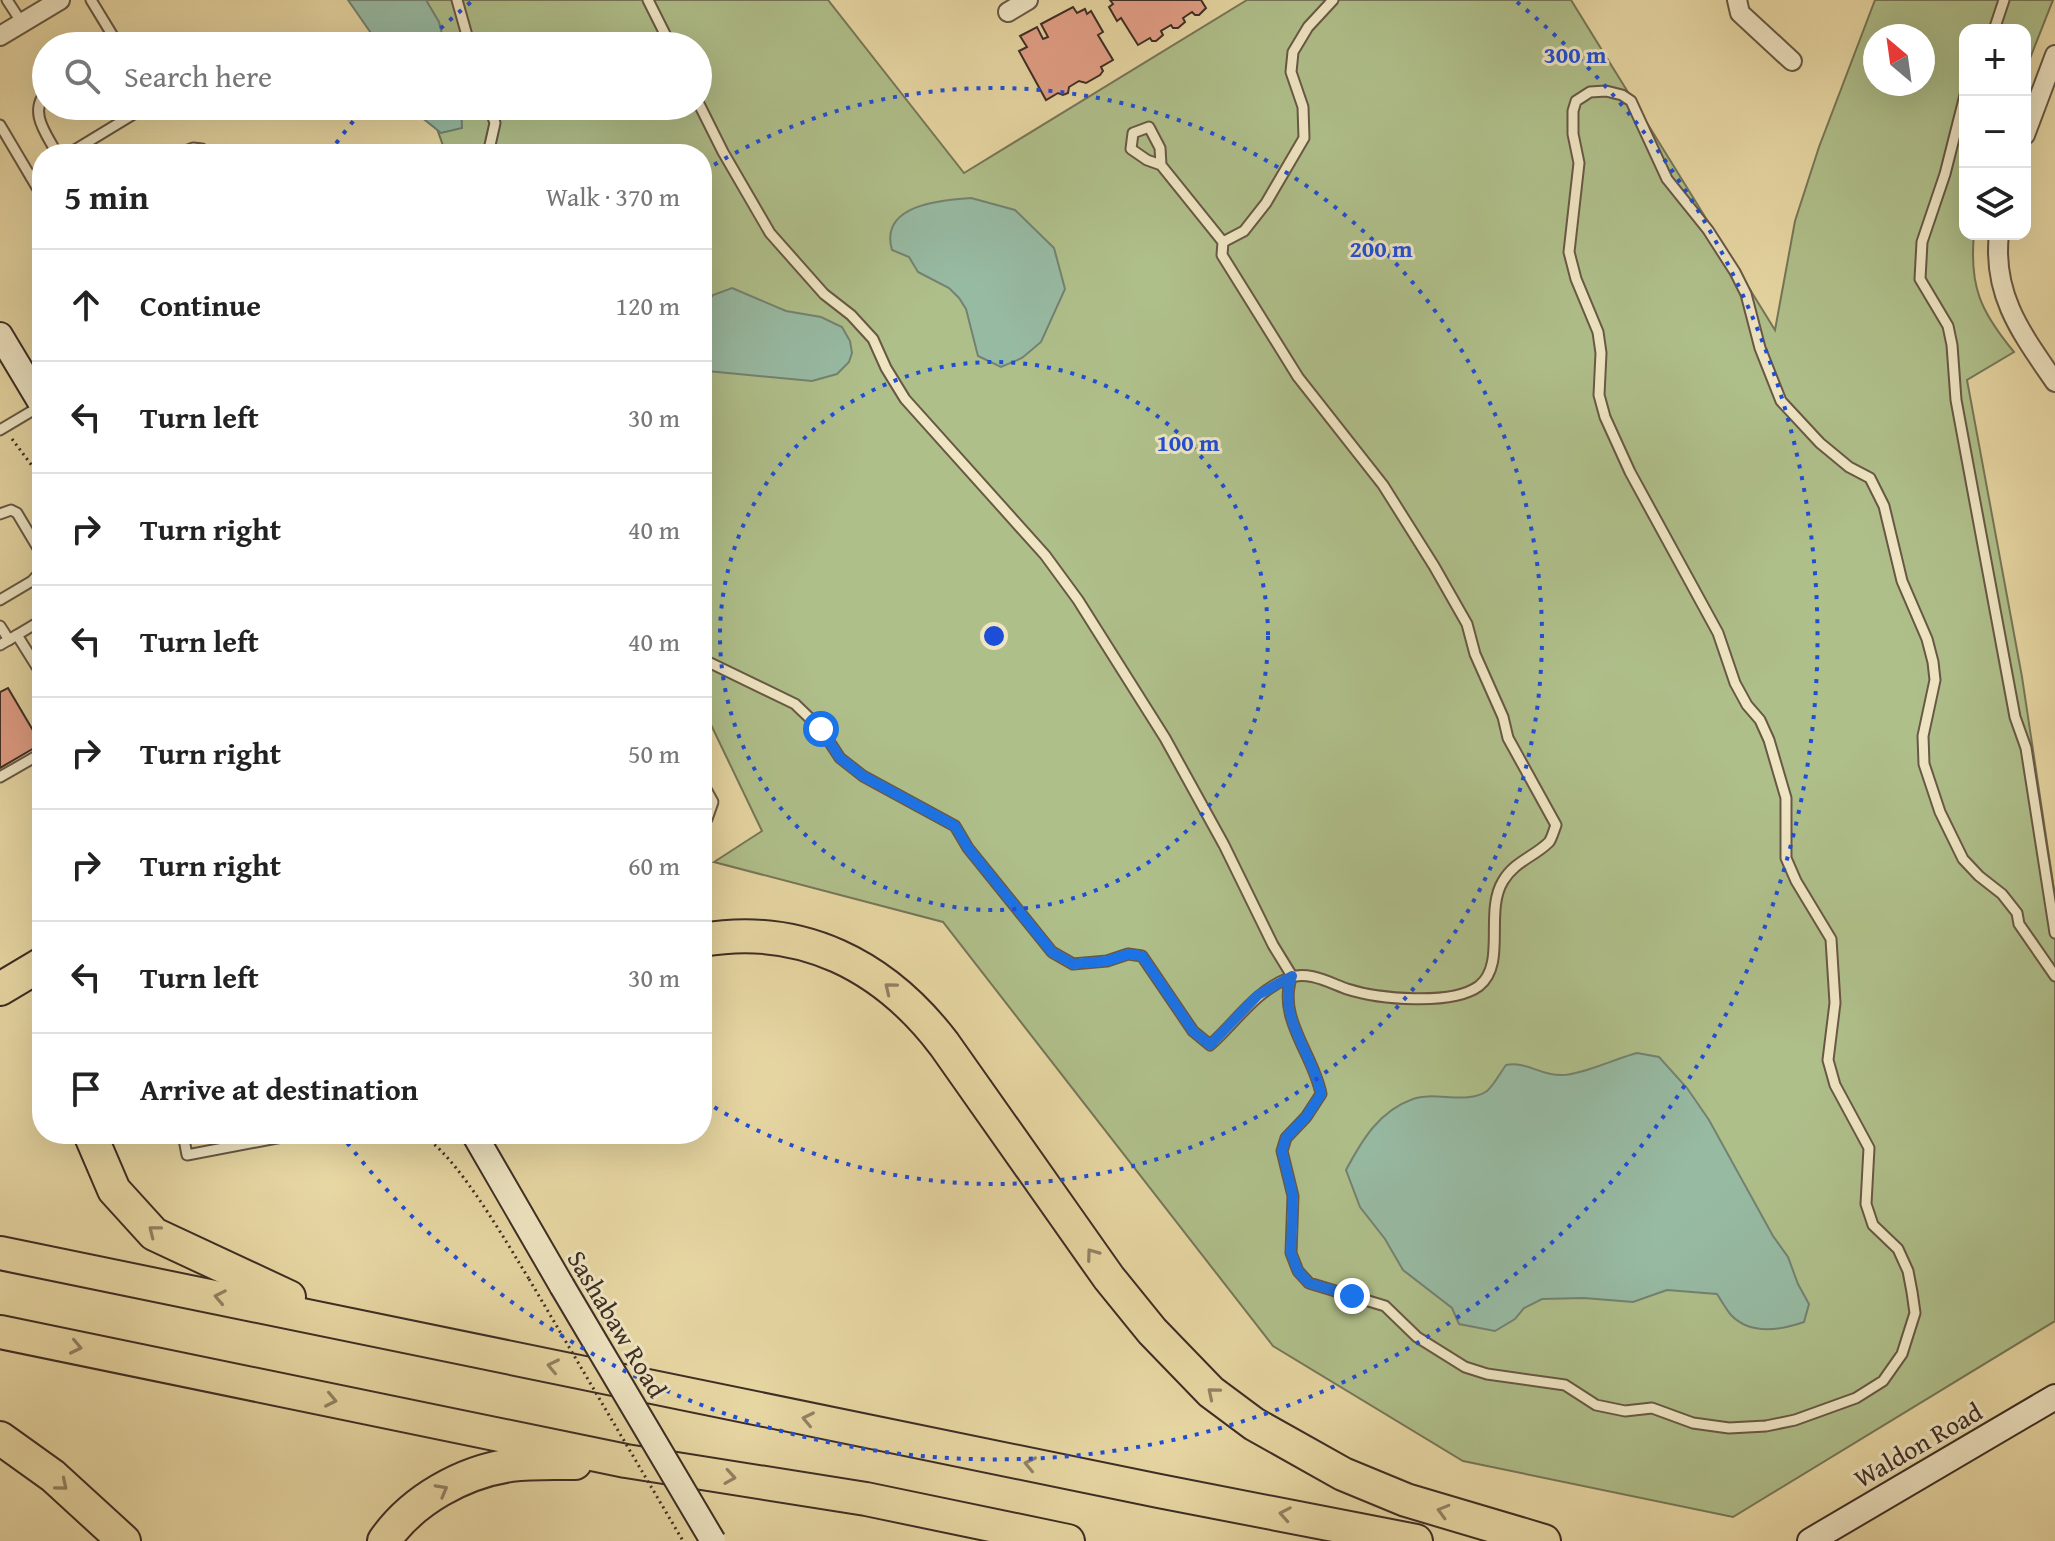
<!DOCTYPE html>
<html lang="en">
<head>
<meta charset="utf-8">
<style>
  :root { --surface:#fff; --page:#f6f6f6; --text:#222; --muted:#767676; --line:#e0e0e0 }
  body { margin:0; font-family:"Gentium Book Plus",serif; background:var(--page); color:var(--text) }
  .controls { position:absolute; right:24px; top:24px; display:grid; overflow:hidden; border-radius:16px; box-shadow:0 8px 32px #0002 }
  .controls button { width:72px; height:72px; display:grid; place-items:center; padding:0; border:0; border-bottom:2px solid var(--line); background:var(--surface); color:var(--text); font:40px sans-serif }
  .compass { position:absolute; left:1863px; top:24px; width:72px; height:72px; border-radius:50%; background:var(--surface); box-shadow:0 8px 32px #0002; rotate:331deg }
  .stop { position:absolute; width:24px; height:24px; margin:-18px; border:6px solid #1a73e8; border-radius:50%; background:#fff }
  .stop.end { background:#1a73e8; border-color:#fff; box-shadow:0 2px 8px #0008 }
  .list { margin:0; padding:0; list-style:none }
  h2 { display:flex; justify-content:space-between; align-items:center; height:104px; margin:0; padding:0 32px; font-size:34px }
  h2 small { font-size:26px; font-weight:400; color:var(--muted) }
  .list li { display:grid; grid-template-columns:52px 1fr auto; gap:24px; align-items:center; box-sizing:border-box; height:112px; padding:0 32px; border-top:2px solid var(--line) }
  .list b { display:block; font-size:30px; white-space:nowrap }
  .list em { font-size:26px; font-style:normal; color:var(--muted) }
  .icon { flex:none; width:44px; height:44px; fill:none; stroke:currentColor; stroke-width:2; stroke-linecap:round; stroke-linejoin:round }
  .map { position:relative; flex:none; width:2055px; height:1541px; overflow:hidden }
  .search { position:absolute; background:var(--surface); box-shadow:0 8px 32px #0002; left:32px; top:32px; width:680px; height:88px; display:flex; align-items:center; gap:20px; box-sizing:border-box; padding:0 28px; border-radius:44px; color:var(--muted); font-size:30px }
  .panel { position:absolute; background:var(--surface); box-shadow:0 8px 32px #0002; left:32px; top:144px; width:680px; height:1000px; border-radius:32px }
  .map>svg:first-child { display:block }
  .green { fill:#afbf8a; stroke:#767658; stroke-width:2; fill-rule:evenodd }
  .water { fill:#97baa3; stroke:#738271; stroke-width:2 }
  .building { fill:#e39f86; stroke:#3d2d25; stroke-width:2 }
  .lines { fill:none; stroke-linecap:round; stroke-linejoin:round }
  .lane-casing { stroke:#685844; stroke-width:13 }
  .street-casing { stroke:#685844; stroke-width:22 }
  .secondary-casing { stroke:#3d2d25; stroke-width:28 }
  .highway-casing { stroke:#3d2d25; stroke-width:36 }
  .path { stroke:#3d2d25; stroke-width:3; stroke-dasharray:2 4; stroke-linecap:butt }
  .lane { stroke:#efe5c3; stroke-width:9 }
  .street { stroke:#efe5c3; stroke-width:18 }
  .secondary { stroke:#efe5c3; stroke-width:24 }
  .highway { stroke:#e7d7a3; stroke-width:32 }
  .secondary-bridge-casing { stroke:#3d2d25; stroke-width:28; stroke-linecap:butt }
  .path-bridge { stroke:#3d2d25; stroke-width:3; stroke-dasharray:2 4; stroke-linecap:butt }
  .secondary-bridge { stroke:#efe5c3; stroke-width:24 }
  .oneway { stroke:#928264 }
  .route { stroke:#1a73e8; stroke-width:10 }
  .ring { fill:none; stroke:#1d4ed8; stroke-width:4; stroke-dasharray:4 8 }
  .labels { text-anchor:middle; stroke-width:6; stroke-linejoin:round; paint-order:stroke }
  .street-label { font-size:26px; fill:#3d2d25; stroke:#efe5c3 }
  .centre { fill:#1d4ed8; stroke:#efe5c3; stroke-width:4 }
  .ring-label { font-size:24px; text-anchor:middle; font-weight:bold; fill:#1d4ed8; stroke:#efe5c3; stroke-width:6; stroke-linejoin:round; paint-order:stroke }
</style>
</head>
<body>
<div class="map">
<svg width="2055" height="1541" viewBox="0 0 2055 1541">
  <rect width="100%" height="100%" fill="#e7d7a3"/>
  <filter id="stains"><feTurbulence type="fractalNoise" baseFrequency=".0025" numOctaves="4"/><feColorMatrix values="0 0 0 0 .2 0 0 0 0 .09 0 0 0 0 .02 0 0 0 .5 -.17"/></filter>
  <radialGradient id="worn" r=".72"><stop offset=".6" stop-color="#630" stop-opacity="0"/><stop offset="1" stop-color="#630" stop-opacity=".3"/></radialGradient>
  <path class="green" d="M393 0H828L964 173 1247 0H1571L1775 330 1795 221 1819 147 1875 0H2053L2025 71V30H1965V234H1974C1969 287 1981 312 2014 352L1967 380 2022 677 2055 896V1321L1733 1517 1463 1461 1273 1346 943 922 714 862 762 831 702 706V154H446L429 106H698V46H408ZM1875 36H1923V84H1875Z"/>
  <g class="water">
    <polygon points="348,0 426,0 439,22 445,46 380,46"/>
    <polygon points="415,106 461,106 462,128 441,133 420,116"/>
    <path d="M971 198 1015 210 1054 248 1065 289 1041 342 1022 358 1001 367 978 356 966 309 959 298 949 288 918 272 909 257 892 250C879 205 940 200 971 198Z"/>
    <polygon points="732,288 786,311 821,317 842,327 850,341 852,353 849,362 837,374 812,381 707,371 702,368 702,311 713,295"/>
    <path d="M1637 1053 1659 1057 1687 1088 1709 1120 1773 1236 1788 1257 1798 1284 1809 1304 1804 1322C1781 1330 1751 1336 1731 1315 1726 1309 1721 1300 1717 1294L1667 1290 1633 1302 1584 1298 1542 1299 1524 1308 1515 1319 1495 1331 1459 1324 1452 1308 1403 1270 1385 1239 1360 1207 1346 1170C1362 1140 1379 1111 1413 1099 1435 1091 1467 1105 1487 1091 1494 1085 1500 1073 1506 1065 1527 1061 1541 1076 1562 1075 1581 1075 1617 1058 1637 1053Z"/>
  </g>
  <g class="building">
    <polygon points="1110,0 1201,0 1206,8 1199,15 1195,15 1192,12 1183,18 1185,22 1178,28 1173,28 1171,25 1161,31 1163,35 1156,41 1152,41 1150,38 1138,45 1121,18 1117,21 1109,7 1113,4"/>
    <polygon points="1073,7 1077,13 1085,9 1087,14 1091,11 1103,32 1098,35 1113,60 1101,67 1103,71 1100,75 1086,83 1079,81 1069,87 1068,93 1063,95 1058,93 1046,100 1019,51 1027,47 1020,36 1037,27 1043,39 1048,37 1041,24"/>
    <polygon points="8,688 41,744 0,768 0,692"/>
  </g>
  <g class="lines">
    <g class="lane-casing">
      <g id="lane">
        <polyline points="7,0 22,23"/>
        <polyline points="91,0 119,46"/>
        <polyline points="457,0 470,46"/>
        <polyline points="648,0 671,46"/>
        <polyline points="1994,30 2004,0"/>
        <path d="M118 46C135 40 151 34 166 46"/>
        <path d="M46 92C28 113 47 134 57 154"/>
        <polyline points="1965,95 1945,174 1922,242 1920,279 1948,326 1952,345 1956,400 2015,717 2026,748 2055,933"/>
        <polyline points="698,102 723,152 770,233 824,294 851,315 873,339 886,368 905,399 1045,555 1078,600 1165,738 1224,845 1273,945 1292,976"/>
        <polyline points="0,125 42,196"/>
        <polyline points="68,154 147,106"/>
        <polyline points="177,154 193,148 202,149 207,154"/>
        <polyline points="488,154 495,123 489,106"/>
        <polyline points="31,177 42,170"/>
        <polyline points="1223,242 1244,231 1266,203 1304,138 1303,107 1291,72 1293,52 1308,27 1333,0"/>
        <polyline points="0,430 42,405"/>
        <polyline points="0,514 11,510 17,513 42,555"/>
        <polyline points="0,600 32,581 42,570"/>
        <polyline points="42,620 17,635 42,675"/>
        <polyline points="0,626 9,640"/>
        <polyline points="0,645 17,635"/>
        <path d="M702 659 795 704 821 729 840 758 863 776 955 826 968 848 1052 952 1073 964 1107 961 1128 954 1142 956 1193 1031 1210 1045C1237 1021 1255 991 1289 978 1307 970 1330 983 1347 989 1378 999 1452 1006 1479 986 1507 964 1484 912 1503 881 1515 861 1534 857 1549 842 1552 838 1554 830 1556 825L1508 738 1503 717 1475 654 1467 624 1434 566 1383 485 1298 377 1222 255 1223 242 1161 165 1160 148 1149 127 1133 133 1131 149 1147 160 1161 165"/>
        <polyline points="0,777 42,753"/>
        <polyline points="702,782 713,802 707,819 702,821"/>
        <path d="M1292 976C1276 1017 1314 1055 1321 1094L1306 1117 1286 1138 1282 1151 1293 1196 1291 1253 1298 1271 1309 1283 1385 1306 1417 1337 1465 1367 1487 1374 1565 1385 1596 1405 1625 1411 1652 1408 1693 1423 1729 1428 1766 1426 1795 1420 1856 1398 1883 1381 1902 1354 1915 1313 1912 1292 1908 1271 1898 1249 1873 1225 1866 1204 1869 1148 1835 1085 1828 1060 1835 1003 1831 939 1796 881 1786 858V798L1769 740 1760 720 1747 705 1735 683 1718 633 1630 472 1605 417 1599 395 1601 353 1598 332 1576 279 1569 252 1579 163 1573 134V111L1576 101 1590 92 1606 91 1622 95 1631 101 1667 179 1708 230 1735 272 1746 294 1760 348 1781 401 1820 443 1849 467 1870 478 1884 506 1902 581 1927 639 1933 662 1935 680 1923 736 1924 764 1940 812 1963 859 1979 876 2002 894 2017 913 2019 924 2055 976"/>
        <polyline points="183,1134 187,1155 298,1134"/>
      </g>
    </g>
    <g class="street-casing">
      <g id="street">
        <polyline points="1737,0 1740,13 1792,61"/>
        <polyline points="1008,12 1028,0"/>
        <polyline points="0,36 60,0"/>
        <polyline points="2025,135 2055,55"/>
        <path d="M1999 234C1992 295 2022 334 2055 382"/>
      </g>
    </g>
    <g class="secondary-casing">
      <g id="secondary">
        <polyline points="0,335 42,405"/>
        <polyline points="474,1134 562,1286"/>
        <polyline points="1810,1541 2055,1397"/>
      </g>
    </g>
    <g class="highway-casing">
      <g id="highway">
        <path d="M702 940C801 923 884 965 944 1044L1109 1278 1152 1331 1211 1392 1254 1424 1343 1474 1406 1500 1544 1541"/>
        <polyline points="0,989 42,964"/>
        <polyline points="90,1134 114,1190 154,1234 289,1297"/>
        <polyline points="0,1253 1159,1491 1416,1541"/>
        <polyline points="0,1332 626,1461 866,1499 1068,1541"/>
        <polyline points="0,1438 53,1476 124,1541"/>
        <path d="M384 1541C412 1500 463 1472 511 1465 532 1462 554 1463 575 1463"/>
      </g>
    </g>
    <g class="path">
      <polyline points="12,439 42,479"/>
      <path d="M420 1134C456 1153 506 1242 529 1279"/>
    </g>
    <use href="#lane" class="lane"/>
    <use href="#street" class="street"/>
    <use href="#secondary" class="secondary"/>
    <use href="#highway" class="highway"/>
    <g class="secondary-bridge-casing">
      <polyline id="secondary-bridge" points="562,1286 713,1541"/>
    </g>
    <polyline class="path-bridge" points="529,1279 683,1541"/>
    <use href="#secondary-bridge" class="secondary-bridge"/>
  </g>
  <defs><path id="oneway-chevron" d="M-2-3.5L2.5 0L-2 3.5" fill="none" stroke-width="1.6" stroke-linecap="round" stroke-linejoin="round" transform="scale(2)"/></defs>
  <g class="oneway">
    <use href="#oneway-chevron" transform="translate(890 988) rotate(-141)"/>
    <use href="#oneway-chevron" transform="translate(154 1231) rotate(-142)"/>
    <use href="#oneway-chevron" transform="translate(1092 1254) rotate(-126)"/>
    <use href="#oneway-chevron" transform="translate(220 1297) rotate(-169)"/>
    <use href="#oneway-chevron" transform="translate(76 1347) rotate(12)"/>
    <use href="#oneway-chevron" transform="translate(553 1366) rotate(-168)"/>
    <use href="#oneway-chevron" transform="translate(1213 1393) rotate(-140)"/>
    <use href="#oneway-chevron" transform="translate(331 1400) rotate(12)"/>
    <use href="#oneway-chevron" transform="translate(808 1419) rotate(-168)"/>
    <use href="#oneway-chevron" transform="translate(1030 1464) rotate(-168)"/>
    <use href="#oneway-chevron" transform="translate(730 1477) rotate(9)"/>
    <use href="#oneway-chevron" transform="translate(62 1485) rotate(40)"/>
    <use href="#oneway-chevron" transform="translate(442 1490) rotate(-29)"/>
    <use href="#oneway-chevron" transform="translate(1443 1511) rotate(-164)"/>
    <use href="#oneway-chevron" transform="translate(1285 1514) rotate(-170)"/>
  </g>
  <g class="lines">
    <path class="route" d="M821 729 840 758 863 776 955 826 968 848 1052 952 1073 964 1107 961 1128 954 1142 956 1193 1031 1210 1045 1258 995 1292 976C1276 1017 1314 1055 1321 1094L1306 1117 1286 1138 1282 1151 1293 1196 1291 1253 1298 1271 1309 1283 1352 1296"/>
  </g>
  <g class="ring">
    <circle cx="994" cy="636" r="274"/>
    <path d="M704 171A548 548 0 1 1 704 1101"/>
    <path d="M329 153A822 822 0 0 1 364 108M423 45A822 822 0 0 1 471 2M1517 2A822 822 0 1 1 342 1136"/>
  </g>
  <g class="labels">
    <g class="street-label">
      <text transform="translate(617 1324) rotate(59)" y="9">Sashabaw Road</text>
      <text transform="translate(1918 1445) rotate(-30)" y="9">Waldon Road</text>
    </g>
  </g>
  <circle cx="994" cy="636" r="12" class="centre"/>
  <g class="ring-label">
    <text x="1575" y="63">300 m</text>
    <text x="1381" y="257">200 m</text>
    <text x="1188" y="451">100 m</text>
  </g>
  <rect width="100%" height="100%" filter="url(#stains)"/>
  <rect width="100%" height="100%" fill="url(#worn)"/>
</svg>
<div class="controls">
<button>+</button>
<button>−</button>
<button><svg class="icon" aria-label="layers" viewBox="0 0 24 24"><path d="M12 4l9 5-9 5-9-5zM3 14l9 5 9-5"/></svg></button>
</div>
<svg class="compass" viewBox="-18 -18 36 36"><path d="M0-13l5 13h-10z" fill="#e53935"/><path d="M0 13l5-13h-10z" fill="#767676"/></svg>
<div class="stop" style="left:821px;top:729px"></div>
<div class="stop end" style="left:1352px;top:1296px"></div>
<div class="search"><svg class="icon" aria-label="search" viewBox="0 0 24 24"><circle cx="10" cy="10" r="6"/><path d="M15 15l6 6"/></svg>Search here</div>
<section class="panel">
<h2>5 min<small>Walk · 370 m</small></h2>
<ul class="list">
<li><svg class="icon" aria-label="ahead" viewBox="0 0 24 24"><path d="M12 20V5M6 11l6-6 6 6"/></svg><div><b>Continue</b></div><em>120 m</em></li>
<li><svg class="icon" aria-label="left" viewBox="0 0 24 24"><path d="M17 20v-9H6M10 6l-5 5 5 5"/></svg><div><b>Turn left</b></div><em>30 m</em></li>
<li><svg class="icon" aria-label="right" viewBox="0 0 24 24"><path d="M7 20v-9h11M14 6l5 5-5 5"/></svg><div><b>Turn right</b></div><em>40 m</em></li>
<li><svg class="icon" aria-label="left" viewBox="0 0 24 24"><path d="M17 20v-9H6M10 6l-5 5 5 5"/></svg><div><b>Turn left</b></div><em>40 m</em></li>
<li><svg class="icon" aria-label="right" viewBox="0 0 24 24"><path d="M7 20v-9h11M14 6l5 5-5 5"/></svg><div><b>Turn right</b></div><em>50 m</em></li>
<li><svg class="icon" aria-label="right" viewBox="0 0 24 24"><path d="M7 20v-9h11M14 6l5 5-5 5"/></svg><div><b>Turn right</b></div><em>60 m</em></li>
<li><svg class="icon" aria-label="left" viewBox="0 0 24 24"><path d="M17 20v-9H6M10 6l-5 5 5 5"/></svg><div><b>Turn left</b></div><em>30 m</em></li>
<li><svg class="icon" aria-label="arrive" viewBox="0 0 24 24"><path d="M6 21V4h12l-3 4 3 4H6"/></svg><div><b>Arrive at destination</b></div></li>
</ul>
</section>
</div>
</body>
</html>
